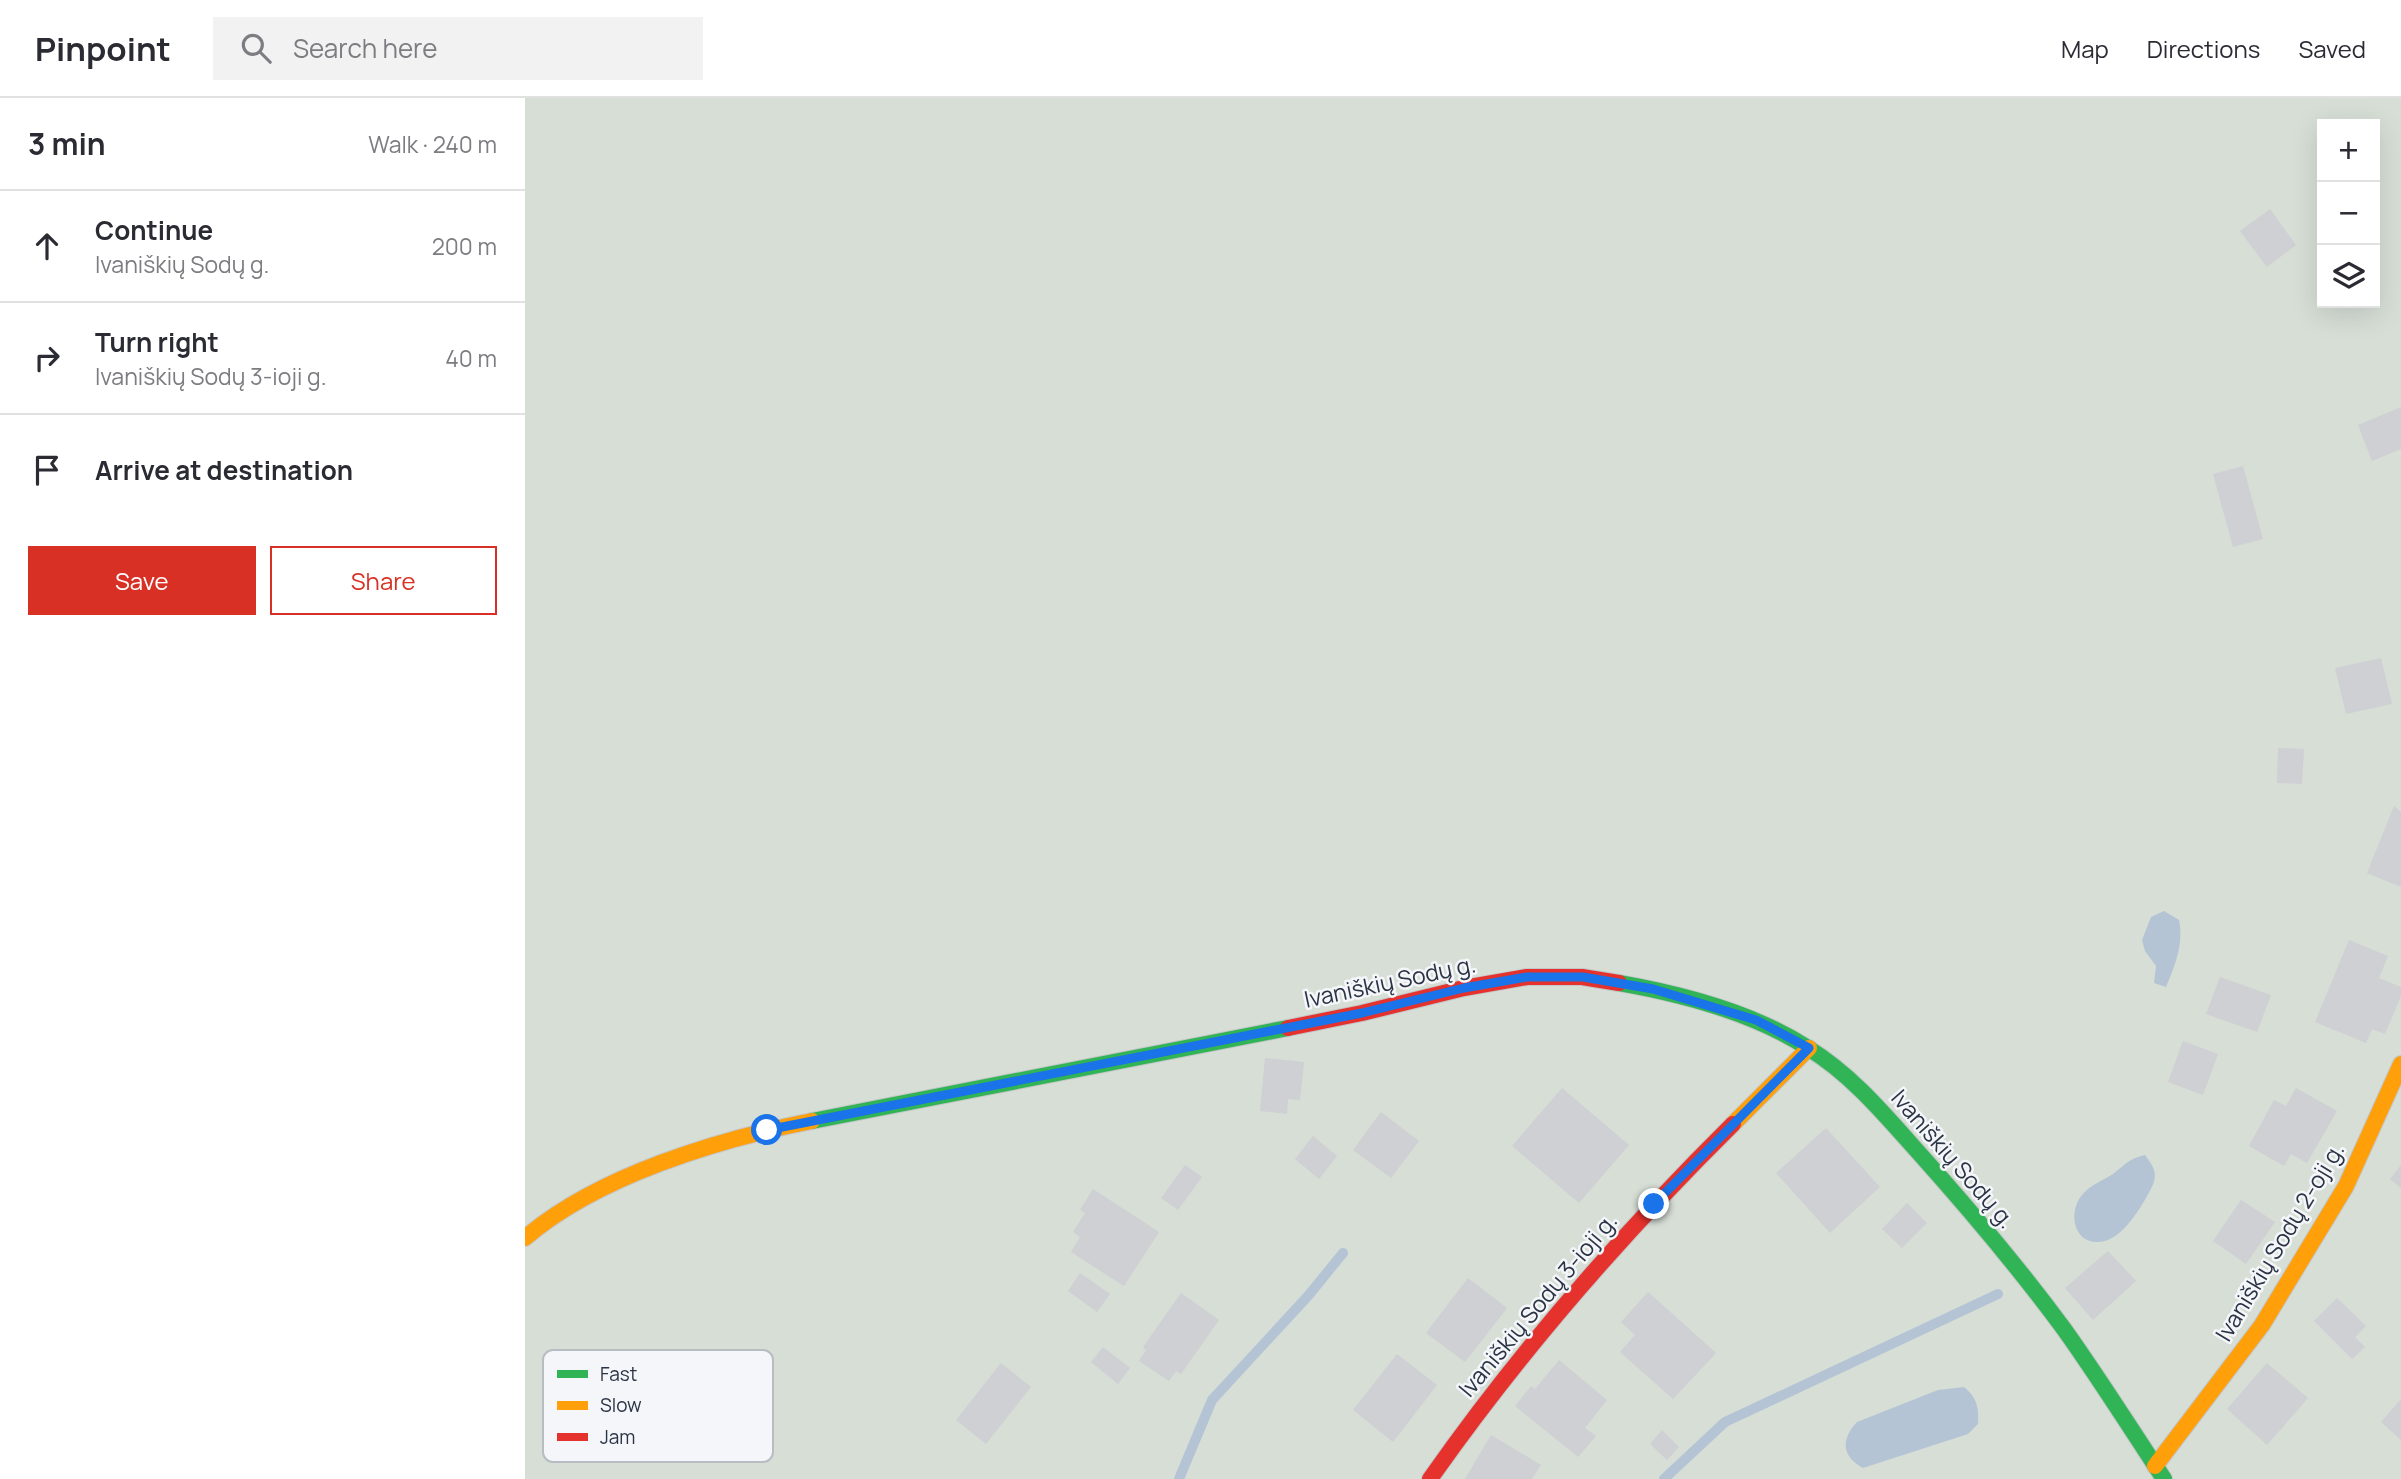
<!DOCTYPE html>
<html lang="en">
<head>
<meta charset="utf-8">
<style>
  :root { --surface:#fff; --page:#f2f2f3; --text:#2b2b33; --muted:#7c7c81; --line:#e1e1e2; --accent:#d93025 }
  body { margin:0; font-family:Manrope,sans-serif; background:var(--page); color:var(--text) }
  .controls { position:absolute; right:21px; top:21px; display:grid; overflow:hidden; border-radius:0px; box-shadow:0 7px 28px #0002 }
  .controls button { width:63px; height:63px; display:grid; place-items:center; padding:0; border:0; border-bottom:2px solid var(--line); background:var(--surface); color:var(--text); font:35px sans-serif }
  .stop { position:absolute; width:21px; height:21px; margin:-16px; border:5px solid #1a73e8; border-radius:50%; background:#fff }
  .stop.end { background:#1a73e8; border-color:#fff; box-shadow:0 2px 7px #0008 }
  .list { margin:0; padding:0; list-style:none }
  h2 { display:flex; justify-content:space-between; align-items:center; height:91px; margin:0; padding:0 28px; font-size:30px }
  h2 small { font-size:23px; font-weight:400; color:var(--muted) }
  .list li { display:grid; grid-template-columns:46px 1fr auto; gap:21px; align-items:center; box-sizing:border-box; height:112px; padding:0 28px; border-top:2px solid var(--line) }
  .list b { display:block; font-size:26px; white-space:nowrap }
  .list p { margin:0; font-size:23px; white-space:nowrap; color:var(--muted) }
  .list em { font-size:23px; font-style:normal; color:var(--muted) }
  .actions { display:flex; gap:14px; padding:21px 28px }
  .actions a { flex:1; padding:16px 0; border:2px solid var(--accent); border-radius:0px; text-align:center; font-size:24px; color:var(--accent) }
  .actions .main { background:var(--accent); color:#fff }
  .icon { flex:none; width:38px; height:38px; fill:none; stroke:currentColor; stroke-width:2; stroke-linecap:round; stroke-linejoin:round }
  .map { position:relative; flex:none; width:1876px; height:1381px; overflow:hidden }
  header { display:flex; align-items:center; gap:42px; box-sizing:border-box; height:98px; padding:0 35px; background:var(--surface); border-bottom:2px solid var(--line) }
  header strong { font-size:33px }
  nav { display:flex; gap:38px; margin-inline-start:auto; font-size:24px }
  .search { width:490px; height:63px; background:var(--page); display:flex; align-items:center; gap:18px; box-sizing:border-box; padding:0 24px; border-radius:0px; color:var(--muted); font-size:26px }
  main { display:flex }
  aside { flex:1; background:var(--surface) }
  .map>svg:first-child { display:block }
  .green { fill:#d6ded6; fill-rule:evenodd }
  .water { fill:#b4c4d5 }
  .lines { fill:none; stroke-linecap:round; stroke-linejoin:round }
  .stream { stroke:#b4c4d5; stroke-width:10 }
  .building { fill:#ced0d3 }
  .fast-casing { stroke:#c4c6c8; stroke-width:18 }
  .slow-casing { stroke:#c4c6c8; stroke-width:18 }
  .jam-casing { stroke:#c4c6c8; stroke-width:18 }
  .fast { stroke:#30b455; stroke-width:16 }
  .slow { stroke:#ff9f0a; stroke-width:16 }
  .jam { stroke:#e5322d; stroke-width:16 }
  .route { stroke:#1a73e8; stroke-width:9 }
  .labels { text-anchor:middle; stroke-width:5; stroke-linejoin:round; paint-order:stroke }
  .street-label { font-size:23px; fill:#2b3445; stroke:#f4f6f9 }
  .key { fill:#f4f6f9; stroke:#b8bcc3; stroke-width:2 }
  .key-label { font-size:19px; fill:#2b3445 }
</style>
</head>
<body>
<header>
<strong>Pinpoint</strong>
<div class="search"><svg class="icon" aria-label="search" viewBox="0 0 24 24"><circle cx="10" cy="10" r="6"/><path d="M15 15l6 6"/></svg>Search here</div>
<nav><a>Map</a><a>Directions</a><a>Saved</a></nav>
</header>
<main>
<aside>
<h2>3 min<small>Walk · 240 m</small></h2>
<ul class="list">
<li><svg class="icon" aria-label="ahead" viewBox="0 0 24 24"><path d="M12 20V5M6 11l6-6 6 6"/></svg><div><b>Continue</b><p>Ivaniškių Sodų g.</p></div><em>200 m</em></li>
<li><svg class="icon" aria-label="right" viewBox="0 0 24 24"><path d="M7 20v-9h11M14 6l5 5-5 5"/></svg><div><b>Turn right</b><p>Ivaniškių Sodų 3-ioji g.</p></div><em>40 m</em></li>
<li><svg class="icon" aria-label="arrive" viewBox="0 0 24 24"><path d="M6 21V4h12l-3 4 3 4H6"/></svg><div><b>Arrive at destination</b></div></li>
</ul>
<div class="actions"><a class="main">Save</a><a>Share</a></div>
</aside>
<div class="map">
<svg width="1876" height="1381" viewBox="0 0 1876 1381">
  <rect width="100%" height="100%" fill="#e6e8ea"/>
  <path class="green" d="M0 0H1876V1381H0ZM1797 26H1850V205H1797Z"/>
  <g class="water">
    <path d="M1639 813 1654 822C1659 845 1650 868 1641 889L1629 885 1631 868 1620 853 1617 842 1626 819Z"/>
    <path d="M1620 1057C1634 1075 1632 1081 1621 1100 1611 1117 1593 1146 1570 1144 1547 1142 1544 1112 1557 1097 1565 1087 1577 1083 1588 1076 1601 1066 1603 1061 1620 1057Z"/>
    <path d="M1439 1289C1452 1300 1454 1309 1453 1326L1443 1336 1338 1370C1316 1358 1316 1341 1332 1324L1413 1292Z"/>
  </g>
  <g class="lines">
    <g class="stream">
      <polyline points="654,1381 687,1302 783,1198 818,1155"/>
      <polyline points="1139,1381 1200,1324 1473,1196"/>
    </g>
  </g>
  <g class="building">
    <polygon points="1745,111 1771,147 1742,169 1715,133"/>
    <polygon points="1876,309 1876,351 1847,363 1833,327"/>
    <polygon points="1718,368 1738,441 1708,449 1688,376"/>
    <polygon points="1856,560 1867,606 1821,616 1810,570"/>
    <polygon points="1753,650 1779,651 1777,686 1752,685"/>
    <polygon points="1869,708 1876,714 1876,789 1842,775"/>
    <polygon points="1824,842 1863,858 1854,880 1876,889 1876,898 1860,936 1847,931 1841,945 1790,924"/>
    <polygon points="1695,879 1746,897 1732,934 1681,916"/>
    <polygon points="1658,943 1693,956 1678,997 1643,984"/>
    <polygon points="740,960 779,964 775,1002 763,1001 762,1016 735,1013"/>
    <polygon points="1037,990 1104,1047 1054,1105 987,1048"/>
    <polygon points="1771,990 1812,1013 1782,1065 1766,1056 1759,1068 1724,1048 1749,1002 1761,1008"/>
    <polygon points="856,1014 894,1043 866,1080 828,1052"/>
    <polygon points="1301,1030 1355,1089 1305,1135 1251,1075"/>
    <polygon points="788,1038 812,1058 794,1081 770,1061"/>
    <polygon points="660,1067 677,1079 653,1112 636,1100"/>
    <polygon points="1876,1067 1876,1090 1865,1081"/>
    <polygon points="568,1091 634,1134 599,1188 546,1154 555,1139 548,1134 560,1115 555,1112"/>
    <polygon points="1716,1102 1750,1124 1721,1166 1688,1143"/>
    <polygon points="1382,1105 1402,1125 1377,1150 1357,1131"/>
    <polygon points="1583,1153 1611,1183 1568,1222 1540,1190"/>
    <polygon points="555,1175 585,1196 572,1214 543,1193"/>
    <polygon points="943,1180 982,1210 940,1264 901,1235"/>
    <polygon points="1123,1194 1191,1255 1148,1301 1095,1254 1110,1237 1096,1224"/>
    <polygon points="656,1195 694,1222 656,1276 651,1273 644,1283 614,1263 621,1252 618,1249"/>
    <polygon points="1812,1200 1841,1228 1830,1239 1840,1249 1827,1261 1789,1223"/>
    <polygon points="578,1249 605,1270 593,1286 566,1264"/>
    <polygon points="872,1256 912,1287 868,1344 828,1312"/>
    <polygon points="1034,1262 1082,1302 1060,1330 1071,1338 1053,1359 990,1308 1006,1288 1010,1291"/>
    <polygon points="476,1265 506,1289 461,1346 431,1322"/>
    <polygon points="1742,1265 1783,1300 1742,1347 1702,1311"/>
    <polygon points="1876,1301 1876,1342 1856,1324"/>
    <polygon points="1137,1332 1154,1349 1142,1362 1125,1346"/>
    <polygon points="966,1337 1016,1367 1007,1381 940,1381"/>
  </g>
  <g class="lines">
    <g class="fast-casing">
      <g id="fast">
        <path d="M1094 885C1157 896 1229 915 1283 950 1327 977 1360 1017 1394 1055 1445 1112 1494 1170 1539 1231 1574 1280 1606 1331 1639 1381"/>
        <polyline points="287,1023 763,930"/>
      </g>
    </g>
    <g class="slow-casing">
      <g id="slow">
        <polyline points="1208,1026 1284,950"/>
        <path d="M0 1140C72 1078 194 1041 287 1023"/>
        <polyline points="1630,1368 1737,1227 1821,1088 1876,966"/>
      </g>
    </g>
    <g class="jam-casing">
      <g id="jam">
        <polyline points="763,930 837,915 939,890 1002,879 1057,879 1094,885"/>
        <path d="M905 1381C995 1253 1097 1136 1208 1026"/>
      </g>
    </g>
    <use href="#fast" class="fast"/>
    <use href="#slow" class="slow"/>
    <use href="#jam" class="jam"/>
  </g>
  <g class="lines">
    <polyline class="route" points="242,1032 837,915 939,890 1002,879 1058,879 1128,891 1231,922 1284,950 1129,1106"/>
  </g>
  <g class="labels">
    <g class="street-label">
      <text transform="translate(865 884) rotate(-12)" y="8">Ivaniškių Sodų g.</text>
      <text transform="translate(1428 1061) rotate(49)" y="8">Ivaniškių Sodų g.</text>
      <text transform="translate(1755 1144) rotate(-59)" y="8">Ivaniškių Sodų 2-oji g.</text>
      <text transform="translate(1013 1207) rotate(-50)" y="8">Ivaniškių Sodų 3-ioji g.</text>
    </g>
  </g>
  <rect x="18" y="1252" width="230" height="112" rx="10" class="key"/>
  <rect x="32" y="1272" width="31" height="8" fill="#30b455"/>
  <rect x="32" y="1303" width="31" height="9" fill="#ff9f0a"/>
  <rect x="32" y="1335" width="31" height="8" fill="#e5322d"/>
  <g class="key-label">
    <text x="75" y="1283">Fast</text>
    <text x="75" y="1314">Slow</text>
    <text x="75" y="1346">Jam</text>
  </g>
</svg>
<div class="controls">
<button>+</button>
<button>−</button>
<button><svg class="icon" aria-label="layers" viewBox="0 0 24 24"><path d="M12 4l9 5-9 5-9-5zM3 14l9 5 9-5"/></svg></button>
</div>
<div class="stop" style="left:242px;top:1032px"></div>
<div class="stop end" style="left:1129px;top:1106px"></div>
</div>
</main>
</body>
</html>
